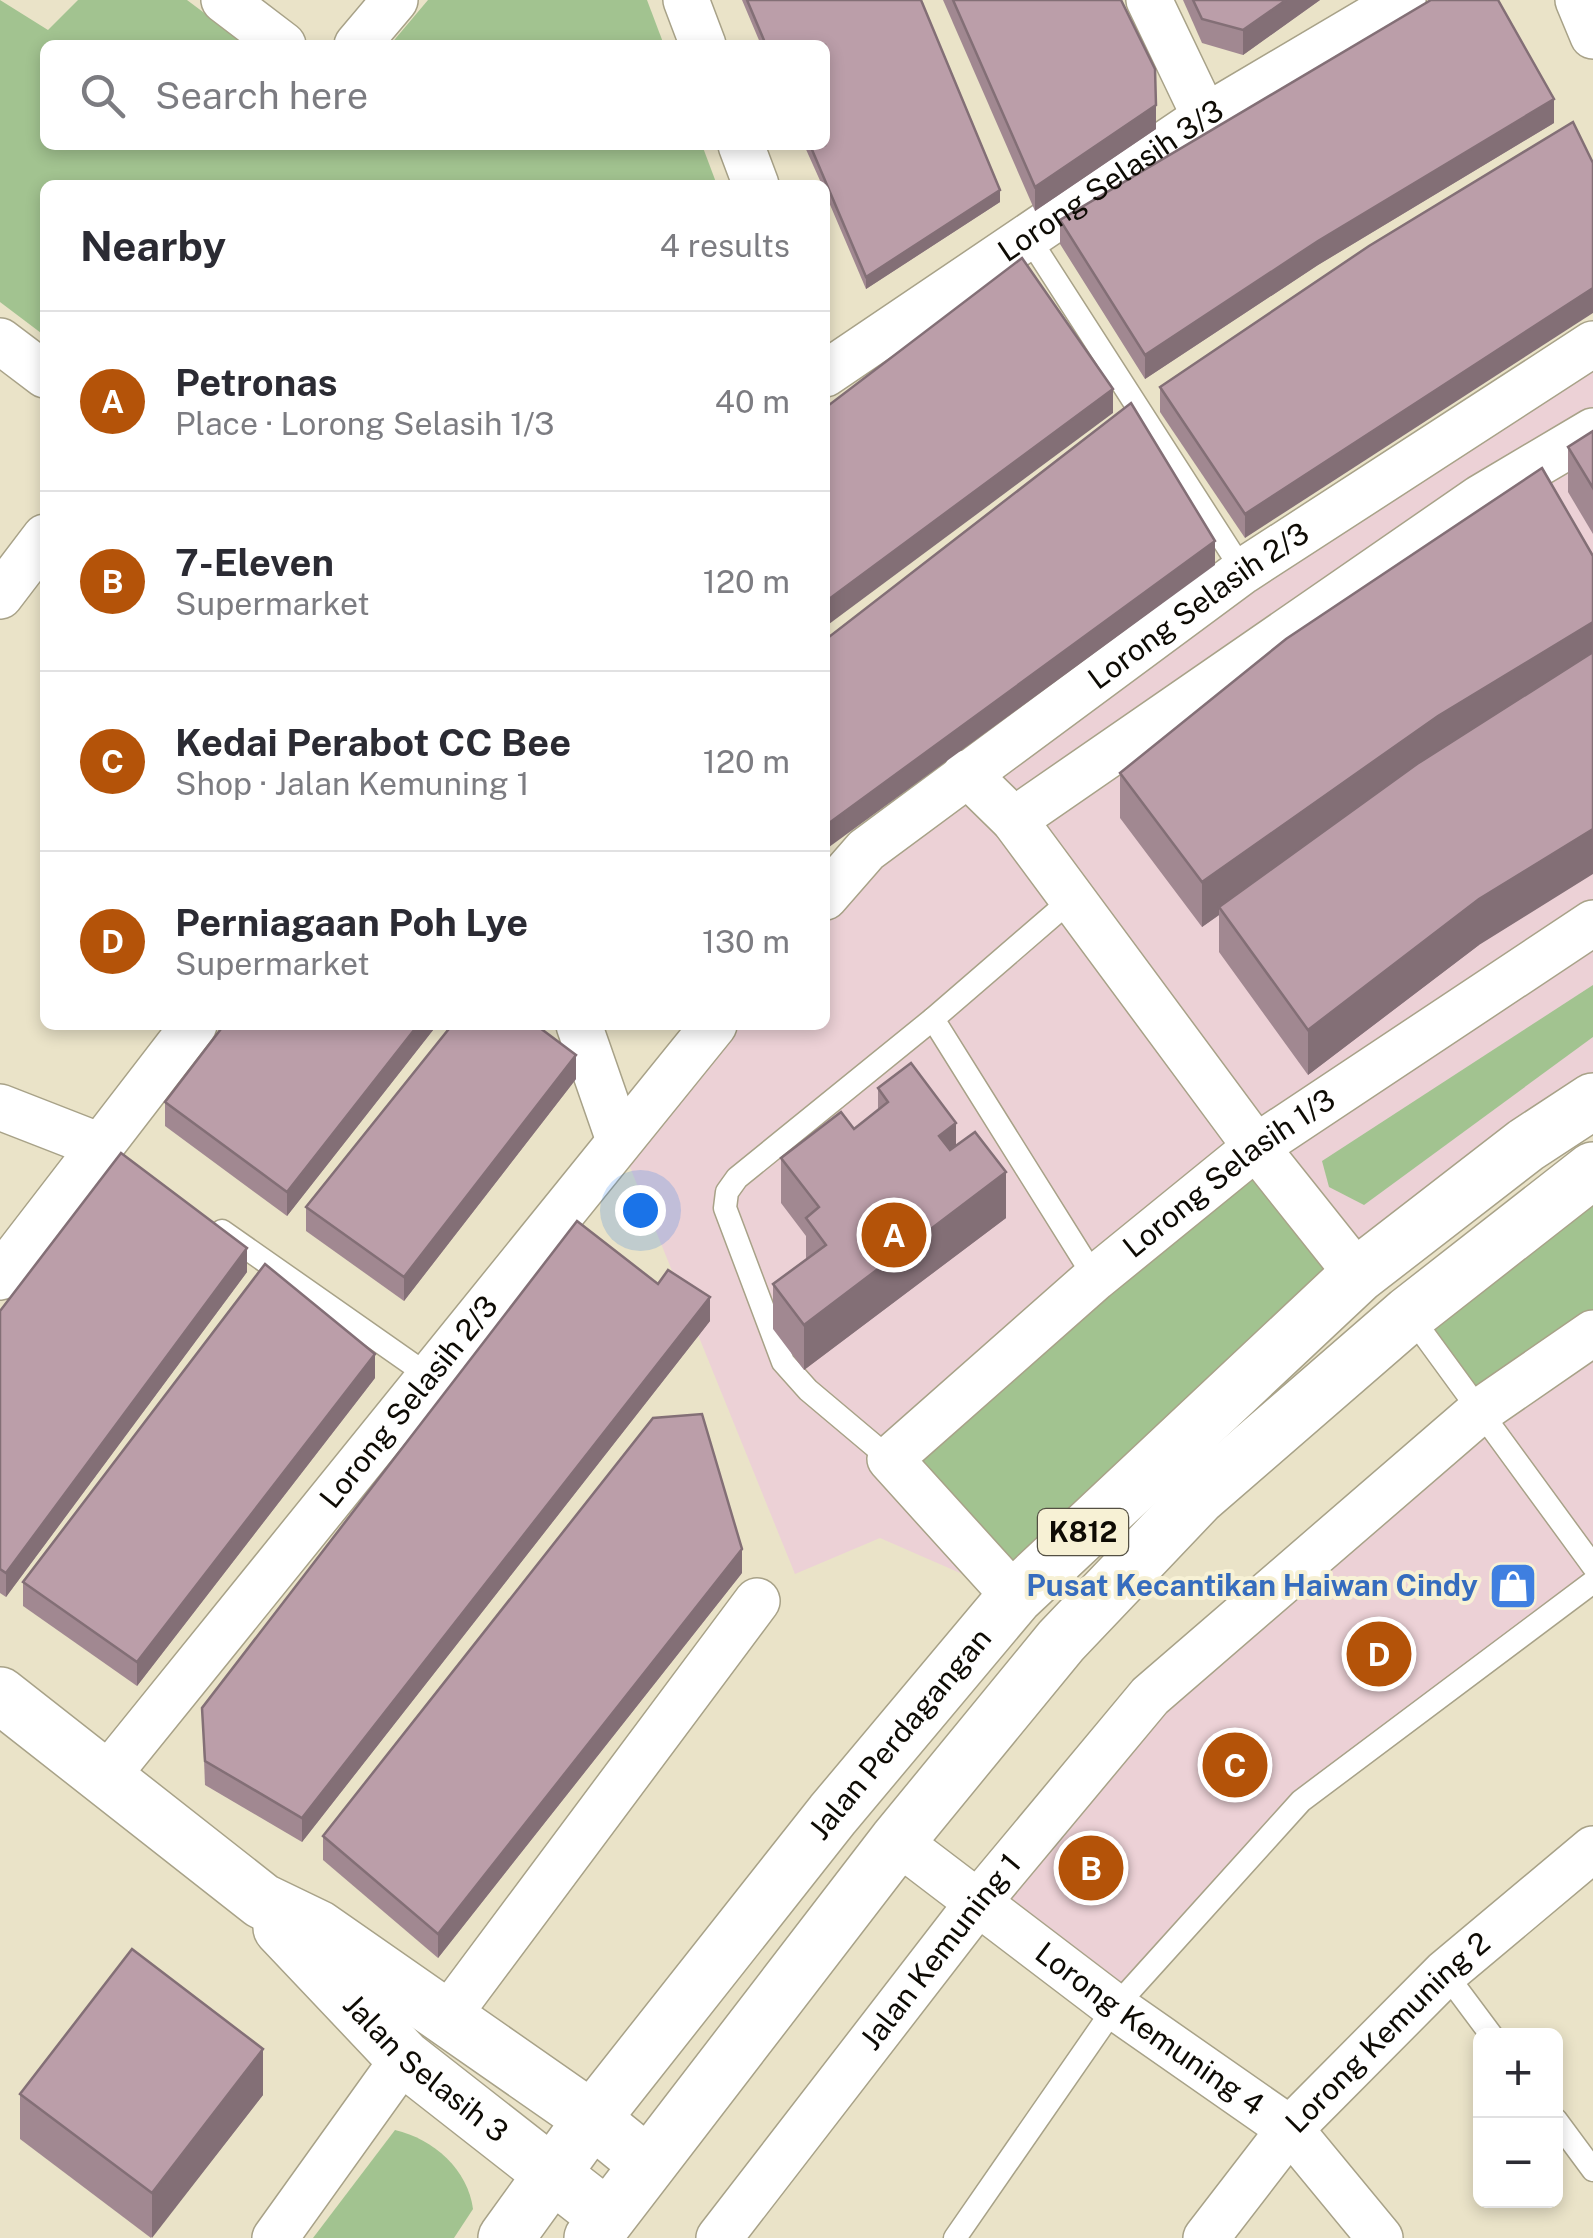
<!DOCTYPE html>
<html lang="en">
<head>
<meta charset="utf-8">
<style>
  :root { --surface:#fff; --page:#f7f7f7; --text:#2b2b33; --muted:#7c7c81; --line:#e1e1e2; --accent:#b45309 }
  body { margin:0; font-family:"Public Sans",sans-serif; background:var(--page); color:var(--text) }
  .controls { position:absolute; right:30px; bottom:30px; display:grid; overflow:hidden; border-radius:15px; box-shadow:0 5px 15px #0003 }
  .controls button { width:90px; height:90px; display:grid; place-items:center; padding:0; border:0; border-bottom:2px solid var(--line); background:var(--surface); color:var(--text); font:50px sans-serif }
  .you { position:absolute; left:640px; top:1210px; width:35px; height:35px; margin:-25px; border:8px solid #fff; border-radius:50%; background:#1a73e8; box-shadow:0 0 0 15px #1a73e833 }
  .badge { display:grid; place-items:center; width:65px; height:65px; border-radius:50%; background:var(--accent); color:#fff; font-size:32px; font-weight:700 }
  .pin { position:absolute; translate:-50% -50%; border:5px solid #fff; box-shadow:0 2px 10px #0006 }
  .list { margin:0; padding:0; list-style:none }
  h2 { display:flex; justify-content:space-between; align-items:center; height:130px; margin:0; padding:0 40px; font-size:42px }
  h2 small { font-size:32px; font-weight:400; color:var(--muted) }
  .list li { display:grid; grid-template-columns:65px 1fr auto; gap:30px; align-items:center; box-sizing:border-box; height:180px; padding:0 40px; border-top:2px solid var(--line) }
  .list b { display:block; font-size:38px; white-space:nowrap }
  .list p { margin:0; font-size:32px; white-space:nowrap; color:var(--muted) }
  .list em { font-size:32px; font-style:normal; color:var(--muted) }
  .icon { flex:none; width:55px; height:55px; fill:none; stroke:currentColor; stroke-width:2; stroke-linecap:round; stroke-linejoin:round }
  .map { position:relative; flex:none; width:1593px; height:2238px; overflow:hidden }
  .search { position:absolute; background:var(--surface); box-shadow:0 5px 15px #0003; left:40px; top:40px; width:790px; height:110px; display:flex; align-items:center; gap:25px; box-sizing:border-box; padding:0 35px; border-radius:15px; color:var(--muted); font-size:38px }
  .panel { position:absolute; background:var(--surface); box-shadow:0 5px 15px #0003; left:40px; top:180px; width:790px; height:850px; border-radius:15px }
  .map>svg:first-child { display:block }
  .commercial { fill:#ecd1d6 }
  .green { fill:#a2c390 }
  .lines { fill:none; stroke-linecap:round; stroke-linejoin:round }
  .lane-casing { stroke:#a8a288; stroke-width:25 }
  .street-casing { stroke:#a8a288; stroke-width:48 }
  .secondary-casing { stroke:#a8a288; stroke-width:58 }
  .primary-casing { stroke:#a8a288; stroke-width:58 }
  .lane { stroke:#fff; stroke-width:22 }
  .street { stroke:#fff; stroke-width:45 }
  .secondary { stroke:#fff; stroke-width:55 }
  .primary { stroke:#fff; stroke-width:55 }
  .wall { fill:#a18891 }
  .shaded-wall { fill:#836f76 }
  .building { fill:#bb9ea9; stroke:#836f76; stroke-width:2.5 }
  .labels { text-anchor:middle; stroke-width:8; stroke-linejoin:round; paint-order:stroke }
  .shield { fill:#f7f1d5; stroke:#545043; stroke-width:2.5 }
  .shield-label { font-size:28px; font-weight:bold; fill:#0e0b04 }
  .street-label { font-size:30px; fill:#0e0b04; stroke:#f7f1d5 }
  .shop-label { font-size:30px; font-weight:bold; fill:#366cbe; stroke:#f7f1d5; text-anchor:end }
</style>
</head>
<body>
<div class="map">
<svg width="1593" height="2238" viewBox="0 0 1593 2238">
  <rect width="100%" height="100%" fill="#eae3c8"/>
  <g class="commercial">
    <polygon points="1593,344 1593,1101 1015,1597 880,1538 795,1574 619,1140 714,1025 825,1025 825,897"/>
    <polygon points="1593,1333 1593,1582 1301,1801 1115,2007 980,1900 1150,1696"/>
  </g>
  <g class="green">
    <polygon points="0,0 48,30 78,0 187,0 247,45 45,45 45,145 702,145 717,185 45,185 45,336 0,302"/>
    <polygon points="428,0 647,0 664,45 390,45"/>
    <polygon points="1593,985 1593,1037 1364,1205 1329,1187 1322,1161"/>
    <polygon points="1256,1147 1358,1275 1015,1597 891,1459"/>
    <polygon points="1593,1170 1593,1333 1480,1411 1409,1314"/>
    <path d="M395 2130C434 2139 468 2170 473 2209L454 2238H313Z"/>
  </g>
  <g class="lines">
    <g class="lane-casing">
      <g id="lane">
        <polyline points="1027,235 1243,571"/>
        <polyline points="1072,899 933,1019 1095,1278"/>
        <polyline points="222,1231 429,1376"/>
        <polyline points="1409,1314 1593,1566"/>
        <polyline points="890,1459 808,1390 783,1362 725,1208 727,1192 737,1178 933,1019"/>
        <polyline points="1445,1973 1492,2036"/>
        <polyline points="1556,2120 1593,2170"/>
        <polyline points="955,2238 1115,2007 1301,1801 1593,1582"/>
      </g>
    </g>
    <g class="street-casing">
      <g id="street">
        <polyline points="224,0 283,45"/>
        <polyline points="686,0 703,45"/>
        <polyline points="1149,0 1205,117"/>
        <polyline points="1578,0 1593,36"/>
        <polyline points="357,45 395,0"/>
        <polyline points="741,145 756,185"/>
        <polyline points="0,341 45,375"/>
        <path id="s1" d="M825 374 1205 117 1403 0"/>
        <polyline points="0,596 45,537"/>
        <polyline points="966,773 1014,820 1256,1147 1358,1275"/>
        <polyline points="1014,820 1480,498 1593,431"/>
        <path id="s2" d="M825 897 866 850 1243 571 1593 344"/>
        <polyline points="579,1025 619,1140"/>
        <polyline points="0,1107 100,1146"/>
        <polyline points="0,1277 194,1025"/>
        <path id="s3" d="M1015 1597 890 1459 1095 1278 1256 1147 1593 923"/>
        <path id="s4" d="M106 1777 714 1025"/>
        <path id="s5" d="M897 1841 1115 2007 1290 2129 1380 2238"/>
        <polyline points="446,2018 757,1601"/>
        <polyline points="275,2238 404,2058"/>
        <path id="s6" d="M719 2238 980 1900 1150 1696 1480 1411 1593 1333"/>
        <path id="s7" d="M1206 2238 1290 2129 1445 1973 1593 1849"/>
      </g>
    </g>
    <g class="secondary-casing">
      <g id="secondary">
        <polyline points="0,1695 262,1901 318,1928 592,2119 646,2163"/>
        <path id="s8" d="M281 1928 404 2058 607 2217"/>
      </g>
    </g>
    <g class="primary-casing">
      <g id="primary">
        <path id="s9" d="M506 2238 592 2119 833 1814 1015 1597 1358 1275 1526 1145 1593 1101"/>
        <polyline points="592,2238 897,1841 1061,1641 1198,1497 1409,1314 1593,1170"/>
      </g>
    </g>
    <use href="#lane" class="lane"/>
    <use href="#street" class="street"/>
    <use href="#secondary" class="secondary"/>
    <use href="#primary" class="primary"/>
  </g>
  <g class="wall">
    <polygon points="742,0 921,0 1000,202 866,289 825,193 825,185 822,185 804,145 825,145 825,45 761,45"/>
    <polygon points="943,0 1121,0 1156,129 1035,211"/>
    <polygon points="1183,0 1320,0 1243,55 1202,43"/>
    <polygon points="1554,123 1318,265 1145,379 1060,244 1060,220"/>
    <polygon points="1369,246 1245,538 1160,412 1160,387"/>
    <polygon points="1593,431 1593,534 1568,492 1568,447"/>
    <polygon points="1120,773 1479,945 1308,1075 1219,952 1219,915 1202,927 1120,818"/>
    <polygon points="224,1025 437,1025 287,1216 165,1126 165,1102"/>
    <polygon points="576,1079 404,1301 306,1231 306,1207"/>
    <polygon points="878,1088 956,1146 1006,1218 804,1370 773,1329 773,1284 806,1260 806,1236 781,1203 781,1158 854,1129 878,1110"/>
    <polygon points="247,1272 6,1597 0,1593 0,1311"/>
    <polygon points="658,1284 710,1321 302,1842 205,1785 202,1708"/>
    <polygon points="375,1378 137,1686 23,1606 23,1582"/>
    <polygon points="742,1573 438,1958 323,1860 323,1836"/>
    <polygon points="20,2094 263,2095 151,2238 20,2139"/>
  </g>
  <g class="shaded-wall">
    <polygon points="1286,0 1320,0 1243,55 1243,30"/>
    <polygon points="1554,99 1554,123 1318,265 1145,379 1145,355 1318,241"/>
    <polygon points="1156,105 1156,129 1035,211 1035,187"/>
    <polygon points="1000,190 1000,202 866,289 866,277"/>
    <polygon points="1593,288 1593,313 1245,538 1245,514"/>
    <polygon points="1113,389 1113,413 825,627 825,602"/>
    <polygon points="1215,541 1215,565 825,850 825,826"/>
    <polygon points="1593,622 1593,667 1219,907 1219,915 1202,927 1202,882 1438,716"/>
    <polygon points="1593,829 1593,874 1479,945 1308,1075 1308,1030 1479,899"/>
    <polygon points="418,1025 437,1025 287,1216 287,1192"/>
    <polygon points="576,1055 576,1079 404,1301 404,1277"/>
    <polygon points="956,1123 956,1168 939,1136"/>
    <polygon points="1006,1172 1006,1218 804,1370 804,1325"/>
    <polygon points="247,1248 247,1272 6,1597 6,1573"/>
    <polygon points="710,1297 710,1321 302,1842 302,1818"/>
    <polygon points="375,1354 375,1378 137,1686 137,1662"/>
    <polygon points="742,1549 742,1573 438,1958 438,1934"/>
    <polygon points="263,2049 263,2095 152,2238 152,2193"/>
  </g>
  <g class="building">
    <polygon points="747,0 921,0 1000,190 866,277 810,145 825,145 825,45 766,45"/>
    <polygon points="953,0 1121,0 1155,69 1156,105 1035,187"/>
    <polygon points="1193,0 1286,0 1243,30 1202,19"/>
    <polygon points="1431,0 1498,0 1554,99 1318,241 1145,355 1060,220"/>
    <polygon points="1573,122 1593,163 1593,288 1245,514 1160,387 1369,246"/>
    <polygon points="1022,258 1113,389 825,602 825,408"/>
    <polygon points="1131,403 1215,541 825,826 825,640"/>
    <polygon points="1593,431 1593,488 1568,447"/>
    <polygon points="1542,468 1593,556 1593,622 1438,716 1202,882 1120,773 1286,639"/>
    <polygon points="1593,652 1593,829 1479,899 1308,1030 1219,907 1417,764"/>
    <polygon points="224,1025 418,1025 287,1192 165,1102"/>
    <polygon points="452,1025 536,1025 576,1055 404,1277 306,1207"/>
    <polygon points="911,1063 956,1123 939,1136 950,1150 975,1132 1006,1172 804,1325 773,1284 826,1245 806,1218 819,1207 781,1158 841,1112 854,1129 888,1102 878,1088"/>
    <polygon points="121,1153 247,1248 6,1573 0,1569 0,1311"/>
    <polygon points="577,1221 658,1284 668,1270 710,1297 302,1818 205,1761 202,1708"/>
    <polygon points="265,1264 375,1354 137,1662 23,1582"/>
    <polygon points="702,1414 742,1549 438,1934 323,1836 653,1418"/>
    <polygon points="132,1949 263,2049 152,2193 20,2094"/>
  </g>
  <defs>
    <g id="shop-square" transform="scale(2.5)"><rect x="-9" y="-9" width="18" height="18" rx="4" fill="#3f7fe0" stroke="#f7f1d5"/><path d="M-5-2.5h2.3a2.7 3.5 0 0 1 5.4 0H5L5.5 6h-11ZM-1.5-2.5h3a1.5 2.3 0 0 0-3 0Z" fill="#fff"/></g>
  </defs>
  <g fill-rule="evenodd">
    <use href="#shop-square" x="1513" y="1586"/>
  </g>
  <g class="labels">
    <rect class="shield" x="1038" y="1509" width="90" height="46" rx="8"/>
    <g class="shield-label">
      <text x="1083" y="1542">K812</text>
    </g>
    <g class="street-label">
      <text dy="10" stroke="none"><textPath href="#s1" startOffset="345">Lorong Selasih 3/3</textPath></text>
      <text dy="10" stroke="none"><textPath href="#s2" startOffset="475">Lorong Selasih 2/3</textPath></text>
      <text dy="10" stroke="none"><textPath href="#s3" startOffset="630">Lorong Selasih 1/3</textPath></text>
      <text dy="10" stroke="none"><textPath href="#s4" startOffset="482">Lorong Selasih 2/3</textPath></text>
      <text dy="10" stroke="none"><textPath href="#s9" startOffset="640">Jalan Perdagangan</textPath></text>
      <text dy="10" stroke="none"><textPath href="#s6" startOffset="362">Jalan Kemuning 1</textPath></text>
      <text dy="10" stroke="none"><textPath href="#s5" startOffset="315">Lorong Kemuning 4</textPath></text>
      <text dy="10" stroke="none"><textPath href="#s7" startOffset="275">Lorong Kemuning 2</textPath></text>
      <text dy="10" stroke="none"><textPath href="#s8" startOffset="202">Jalan Selasih 3</textPath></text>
    </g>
    <g class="shop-label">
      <text x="1478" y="1596">Pusat Kecantikan Haiwan Cindy</text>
    </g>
  </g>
</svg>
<div class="controls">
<button>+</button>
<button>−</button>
</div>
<div class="you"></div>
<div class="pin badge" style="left:894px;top:1235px">A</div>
<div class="pin badge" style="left:1091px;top:1868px">B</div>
<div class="pin badge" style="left:1235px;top:1765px">C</div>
<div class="pin badge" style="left:1379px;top:1654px">D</div>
<div class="search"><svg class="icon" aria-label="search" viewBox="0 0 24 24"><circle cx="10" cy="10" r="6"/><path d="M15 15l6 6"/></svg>Search here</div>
<section class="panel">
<h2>Nearby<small>4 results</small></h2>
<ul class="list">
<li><span class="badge">A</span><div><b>Petronas</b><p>Place · Lorong Selasih 1/3</p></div><em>40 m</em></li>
<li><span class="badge">B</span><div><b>7-Eleven</b><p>Supermarket</p></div><em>120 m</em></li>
<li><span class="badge">C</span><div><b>Kedai Perabot CC Bee</b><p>Shop · Jalan Kemuning 1</p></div><em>120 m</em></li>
<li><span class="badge">D</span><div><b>Perniagaan Poh Lye</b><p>Supermarket</p></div><em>130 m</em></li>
</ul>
</section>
</div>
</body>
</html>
